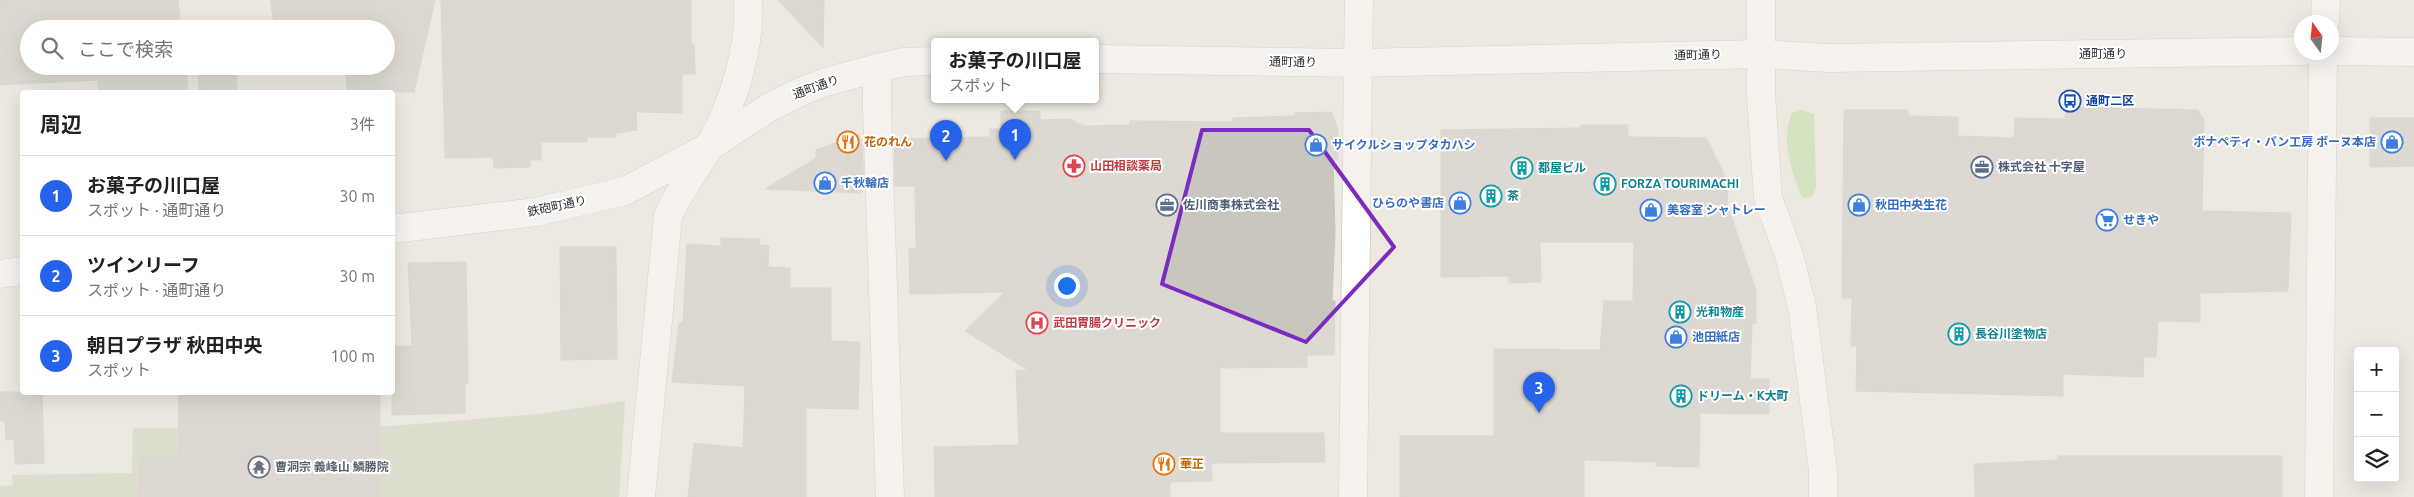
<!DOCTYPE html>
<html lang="ja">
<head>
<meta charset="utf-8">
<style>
  :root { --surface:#fff; --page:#f6f6f6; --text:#202124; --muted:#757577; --line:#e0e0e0; --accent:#2563eb }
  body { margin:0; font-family:Ubuntu,"Noto Sans JP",sans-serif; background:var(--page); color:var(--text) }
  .controls { position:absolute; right:15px; bottom:15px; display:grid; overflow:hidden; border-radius:5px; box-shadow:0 5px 20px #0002 }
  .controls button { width:45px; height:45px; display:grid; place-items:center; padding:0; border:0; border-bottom:1px solid var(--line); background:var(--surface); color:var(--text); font:25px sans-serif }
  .compass { position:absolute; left:2294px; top:15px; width:45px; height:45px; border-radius:50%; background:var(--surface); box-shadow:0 5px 20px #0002; rotate:345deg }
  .you { position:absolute; left:1066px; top:285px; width:18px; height:18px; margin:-12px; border:4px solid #fff; border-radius:50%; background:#1a73e8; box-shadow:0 0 0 8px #1a73e833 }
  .badge { display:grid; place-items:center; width:32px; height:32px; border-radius:50%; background:var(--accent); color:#fff; font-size:16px; font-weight:700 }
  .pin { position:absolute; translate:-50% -41px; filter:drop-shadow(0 1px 2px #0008) }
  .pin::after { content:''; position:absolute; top:26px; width:18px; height:15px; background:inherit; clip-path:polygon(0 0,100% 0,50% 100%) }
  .popup { position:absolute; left:931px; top:38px; width:168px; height:65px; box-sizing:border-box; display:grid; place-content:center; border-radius:5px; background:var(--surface); filter:drop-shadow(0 1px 4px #0005); font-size:16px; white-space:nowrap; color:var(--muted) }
  .popup b { font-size:19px; color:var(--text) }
  .popup::after { content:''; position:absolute; left:50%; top:100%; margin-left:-10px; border:10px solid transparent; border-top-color:var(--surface) }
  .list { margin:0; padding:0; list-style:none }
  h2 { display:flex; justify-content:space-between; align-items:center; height:65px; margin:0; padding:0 20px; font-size:21px }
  h2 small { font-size:16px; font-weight:400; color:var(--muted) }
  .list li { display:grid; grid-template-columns:32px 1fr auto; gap:15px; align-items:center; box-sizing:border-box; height:80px; padding:0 20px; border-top:1px solid var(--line) }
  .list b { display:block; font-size:19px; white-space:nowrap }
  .list p { margin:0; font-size:16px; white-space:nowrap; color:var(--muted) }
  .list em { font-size:16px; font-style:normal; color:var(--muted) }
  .icon { flex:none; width:28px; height:28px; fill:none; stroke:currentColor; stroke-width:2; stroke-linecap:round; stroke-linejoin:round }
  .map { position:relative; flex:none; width:2414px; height:497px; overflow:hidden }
  .search { position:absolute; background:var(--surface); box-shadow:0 5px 20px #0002; left:20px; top:20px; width:375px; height:55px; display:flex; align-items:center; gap:12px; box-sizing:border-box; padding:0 18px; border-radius:28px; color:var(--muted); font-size:19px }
  .panel { position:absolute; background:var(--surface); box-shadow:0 5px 20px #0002; left:20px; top:90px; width:375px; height:305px; border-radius:5px }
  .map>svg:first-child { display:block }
  .green { fill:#b6e0a1 }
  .cemetery { fill:#c7d6b9 }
  .building { fill:#c9c6bf; stroke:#c9c4ba }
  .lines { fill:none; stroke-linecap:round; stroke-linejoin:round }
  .street-casing { stroke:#b4b6bf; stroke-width:29 }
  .secondary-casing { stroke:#b4b6bf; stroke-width:29 }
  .street { stroke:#fff; stroke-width:28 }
  .secondary { stroke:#fff; stroke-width:28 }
  .marked { fill:none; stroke:#7b2cbf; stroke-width:4; stroke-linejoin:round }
  .labels { text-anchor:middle; stroke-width:4; stroke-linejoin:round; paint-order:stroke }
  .street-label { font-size:12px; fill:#2d2d2d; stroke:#fff }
  .transit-label { font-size:12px; font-weight:bold; fill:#164399; stroke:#fff; text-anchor:start }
  .food-label { font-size:12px; font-weight:bold; fill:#c56008; stroke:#fff; text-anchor:start }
  .shop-label { font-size:12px; font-weight:bold; fill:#366cbe; stroke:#fff; text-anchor:start }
  .health-label { font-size:12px; font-weight:bold; fill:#be3a42; stroke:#fff; text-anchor:start }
  .service-label { font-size:12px; font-weight:bold; fill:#4e5e75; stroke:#fff; text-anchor:start }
  .culture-label { font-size:12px; font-weight:bold; fill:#0d838f; stroke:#fff; text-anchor:start }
  .worship-label { font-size:12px; font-weight:bold; fill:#5b616d; stroke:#fff; text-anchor:start }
</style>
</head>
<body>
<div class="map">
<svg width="2414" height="497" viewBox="0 0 2414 497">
  <rect width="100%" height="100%" fill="#ede8e0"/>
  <path class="green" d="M1802 110 1814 114 1816 188 1812 197 1802 198C1792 172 1780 139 1792 113Z"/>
  <polygon class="cemetery" points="625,401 619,497 0,497 0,486 13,485 12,475 132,473 133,428 392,426 538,414"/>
  <g class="building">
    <polygon points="0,0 178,0 181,29 29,29 29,66 186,66 188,91 98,92 98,80 0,85"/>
    <polygon points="270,0 435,0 414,92 347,92 346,66 386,66 386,29 275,29"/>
    <polygon points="441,0 691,0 691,44 694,44 695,74 682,74 682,113 636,112 637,130 616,133 615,137 587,137 587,142 541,142 541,160 530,160 530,167 494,168 493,157 445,158"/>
    <polygon points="778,0 824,0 823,48"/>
    <polygon points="198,66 235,66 238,92 199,92"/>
    <polygon points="2066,107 2198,110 2204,120 2202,211 2291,213 2288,291 2200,293 2200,322 2158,321 2156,357 2144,357 2143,377 2063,374 2063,396 1856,391 1857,346 1851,346 1852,298 1842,298 1844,110 1908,110 1908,116 1958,117 1958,136 2014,138 2015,118 2065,119"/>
    <polygon points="1001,111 1040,111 1040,120 1069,119 1084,126 1130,125 1130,121 1233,122 1233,118 1295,116 1295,113 1332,112 1338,130 1338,160 1333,160 1335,232 1332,301 1335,301 1334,355 1307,355 1307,367 1220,368 1220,433 1324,433 1325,462 1211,463 1212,481 1170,482 1170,497 935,497 934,447 1019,445 1016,371 1028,370 965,331 1005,292 910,294 909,248 916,248 915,186 895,186 894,139 990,137 990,129 1001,129"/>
    <polygon points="2370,118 2414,118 2414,166 2370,167"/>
    <polygon points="1581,125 1628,125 1628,137 1706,138 1724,174 1728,191 1727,203 1756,290 1756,324 1752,324 1750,379 1769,379 1769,414 1700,413 1699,467 1656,466 1657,462 1584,460 1584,497 1400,497 1400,436 1494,436 1494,349 1600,350 1604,301 1633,301 1634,242 1540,242 1541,282 1509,283 1509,276 1441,277 1441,130 1581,128"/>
    <polygon points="859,134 859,140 862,140 864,187 861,187 861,193 765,189 816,158 816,150"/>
    <polygon points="721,238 760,239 759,245 769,246 768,267 790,268 790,288 831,288 831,341 860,342 858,409 806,408 806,497 688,497 694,443 743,448 745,386 672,382 679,323 683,323 687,244 721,246"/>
    <polygon points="560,247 616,247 617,359 561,360"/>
    <polygon points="466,262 468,383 465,383 465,413 392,415 392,346 412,346 408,263"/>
    <polygon points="0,392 42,392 44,463 15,464 14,439 6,440 5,421 0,421"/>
    <polygon points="179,392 380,392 379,497 138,497 139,458 178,458"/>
    <polygon points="2058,456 2282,456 2282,497 1975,497 1974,464 2058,460"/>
  </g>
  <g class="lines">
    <g class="street-casing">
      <g id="street">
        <polyline points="1358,63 1359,0"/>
        <polyline points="877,68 877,109 890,497"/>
      </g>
    </g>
    <g class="secondary-casing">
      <g id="secondary">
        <polyline points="1761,0 1761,95 1768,198 1789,255 1802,307 1823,470 1823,497"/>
        <polyline points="2325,22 2326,0"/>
        <polyline points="2332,51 2414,52"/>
        <polyline points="1095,59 1358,63 1760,54 1828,58 2302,51"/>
        <polyline points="392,229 536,212 625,191 710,146 770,107 802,91 826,82 877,68 904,62 935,61"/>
        <polyline points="0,274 22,271"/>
        <path d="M641 497 668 216C679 191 696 170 709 147 733 105 751 48 748 0"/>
        <polyline points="1353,497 1358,63"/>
        <polyline points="2319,497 2323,52"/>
      </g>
    </g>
    <use href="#street" class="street"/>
    <use href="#secondary" class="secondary"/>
  </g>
  <path d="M0 0H2414V497H0ZM1202 130H1309L1394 247 1306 342 1162 284Z" fill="#ede8e0" fill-opacity=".55" fill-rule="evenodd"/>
  <path class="marked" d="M1202 130H1309L1394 247 1306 342 1162 284Z"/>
  <defs>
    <g id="bus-ring" transform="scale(1.125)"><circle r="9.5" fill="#fff" stroke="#1a4fb4" stroke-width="1.5"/><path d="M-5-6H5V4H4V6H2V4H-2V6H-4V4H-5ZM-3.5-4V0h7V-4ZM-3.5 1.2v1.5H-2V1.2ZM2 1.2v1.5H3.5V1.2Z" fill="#1a4fb4"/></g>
    <g id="restaurant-ring" transform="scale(1.125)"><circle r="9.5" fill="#fff" stroke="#e8710a" stroke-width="1.5"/><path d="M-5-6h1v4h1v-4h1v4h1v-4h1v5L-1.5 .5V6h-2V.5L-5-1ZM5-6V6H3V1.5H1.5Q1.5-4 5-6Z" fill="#e8710a"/></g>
    <g id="shop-ring" transform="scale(1.125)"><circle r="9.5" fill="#fff" stroke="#3f7fe0" stroke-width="1.5"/><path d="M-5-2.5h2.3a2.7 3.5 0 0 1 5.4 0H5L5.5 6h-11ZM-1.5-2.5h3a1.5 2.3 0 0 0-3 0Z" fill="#3f7fe0"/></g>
    <g id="pharmacy-ring" transform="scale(1.125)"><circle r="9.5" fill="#fff" stroke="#e0444e" stroke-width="1.5"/><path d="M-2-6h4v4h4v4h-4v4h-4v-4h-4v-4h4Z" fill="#e0444e"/></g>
    <g id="office-ring" transform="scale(1.125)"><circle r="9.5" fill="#fff" stroke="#5c6f8a" stroke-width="1.5"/><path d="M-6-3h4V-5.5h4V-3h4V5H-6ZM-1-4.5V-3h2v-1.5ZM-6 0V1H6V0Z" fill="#5c6f8a"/></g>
    <g id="building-ring" transform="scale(1.125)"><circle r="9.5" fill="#fff" stroke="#0f9aa8" stroke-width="1.5"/><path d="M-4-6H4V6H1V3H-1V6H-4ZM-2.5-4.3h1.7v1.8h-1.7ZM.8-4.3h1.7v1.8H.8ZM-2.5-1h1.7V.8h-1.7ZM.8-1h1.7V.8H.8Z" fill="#0f9aa8"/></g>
    <g id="supermarket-ring" transform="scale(1.125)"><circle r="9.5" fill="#fff" stroke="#3f7fe0" stroke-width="1.5"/><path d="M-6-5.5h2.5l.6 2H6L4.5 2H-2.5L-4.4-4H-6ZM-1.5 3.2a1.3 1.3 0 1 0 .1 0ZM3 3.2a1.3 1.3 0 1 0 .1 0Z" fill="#3f7fe0"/></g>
    <g id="hospital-ring" transform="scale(1.125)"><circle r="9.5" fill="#fff" stroke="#e0444e" stroke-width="1.5"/><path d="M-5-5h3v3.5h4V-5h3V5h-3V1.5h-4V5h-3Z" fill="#e0444e"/></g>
    <g id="temple-ring" transform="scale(1.125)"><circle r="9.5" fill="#fff" stroke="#6b7280" stroke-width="1.5"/><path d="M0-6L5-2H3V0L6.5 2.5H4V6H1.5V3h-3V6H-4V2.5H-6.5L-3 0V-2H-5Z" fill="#6b7280"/></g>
  </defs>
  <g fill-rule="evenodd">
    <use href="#bus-ring" x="2070" y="101"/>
    <use href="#restaurant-ring" x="848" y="142"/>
    <use href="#shop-ring" x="2392" y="142"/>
    <use href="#shop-ring" x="1316" y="145"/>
    <use href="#pharmacy-ring" x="1074" y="166"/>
    <use href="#office-ring" x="1982" y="167"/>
    <use href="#building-ring" x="1522" y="168"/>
    <use href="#shop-ring" x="825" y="183"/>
    <use href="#building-ring" x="1605" y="184"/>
    <use href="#building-ring" x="1491" y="196"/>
    <use href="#shop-ring" x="1460" y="203"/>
    <use href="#office-ring" x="1167" y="205"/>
    <use href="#shop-ring" x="1859" y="205"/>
    <use href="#shop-ring" x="1651" y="210"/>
    <use href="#supermarket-ring" x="2107" y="220"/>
    <use href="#building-ring" x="1680" y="312"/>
    <use href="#hospital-ring" x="1037" y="323"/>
    <use href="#building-ring" x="1959" y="334"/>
    <use href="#shop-ring" x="1676" y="337"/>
    <use href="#building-ring" x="1681" y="396"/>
    <use href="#restaurant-ring" x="1164" y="464"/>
    <use href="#temple-ring" x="259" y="467"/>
  </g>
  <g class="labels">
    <g class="street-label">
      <text x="2103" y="58">通町通り</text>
      <text transform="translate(1698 55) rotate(-1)" y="4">通町通り</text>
      <text transform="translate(1293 62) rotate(1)" y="4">通町通り</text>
      <text transform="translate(816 87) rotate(-20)" y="4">通町通り</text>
      <text transform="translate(557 206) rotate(-12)" y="4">鉄砲町通り</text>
    </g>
    <g class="transit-label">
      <text x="2086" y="105">通町二区</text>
    </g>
    <g class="food-label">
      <text x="864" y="146">花のれん</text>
      <text x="1180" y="468">華正</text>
    </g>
    <g class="shop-label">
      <text x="2376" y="146" text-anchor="end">ボナペティ・パン工房 ボーヌ本店</text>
      <text x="1332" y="149">サイクルショップタカハシ</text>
      <text x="841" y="187">千秋輪店</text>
      <text x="1444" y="207" text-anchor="end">ひらのや書店</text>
      <text x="1875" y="209">秋田中央生花</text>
      <text x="1667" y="214">美容室 シャトレー</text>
      <text x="2123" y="224">せきや</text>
      <text x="1692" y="341">池田紙店</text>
    </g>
    <g class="health-label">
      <text x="1090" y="170">山田相談薬局</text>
      <text x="1053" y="327">武田胃腸クリニック</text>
    </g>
    <g class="service-label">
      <text x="1998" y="171">株式会社 十字屋</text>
      <text x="1183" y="209">佐川商事株式会社</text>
    </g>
    <g class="culture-label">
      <text x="1538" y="172">都屋ビル</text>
      <text x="1621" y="188">FORZA TOURIMACHI</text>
      <text x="1507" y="200">茶</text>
      <text x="1696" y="316">光和物産</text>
      <text x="1975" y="338">長谷川塗物店</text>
      <text x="1697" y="400">ドリーム・K大町</text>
    </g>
    <g class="worship-label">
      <text x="275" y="471">曹洞宗 義峰山 鱗勝院</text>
    </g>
  </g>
</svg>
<div class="controls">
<button>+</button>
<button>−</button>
<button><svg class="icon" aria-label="layers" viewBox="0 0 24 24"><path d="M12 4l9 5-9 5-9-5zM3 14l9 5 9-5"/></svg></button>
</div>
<svg class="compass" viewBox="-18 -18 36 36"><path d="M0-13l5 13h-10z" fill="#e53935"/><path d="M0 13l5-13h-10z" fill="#757577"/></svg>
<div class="you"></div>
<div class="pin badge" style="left:1015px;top:160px">1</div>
<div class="popup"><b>お菓子の川口屋</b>スポット</div>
<div class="pin badge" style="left:946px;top:161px">2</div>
<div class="pin badge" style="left:1539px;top:413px">3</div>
<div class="search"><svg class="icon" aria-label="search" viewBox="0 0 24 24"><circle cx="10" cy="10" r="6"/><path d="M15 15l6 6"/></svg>ここで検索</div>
<section class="panel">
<h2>周辺<small>3件</small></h2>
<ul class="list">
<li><span class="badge">1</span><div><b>お菓子の川口屋</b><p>スポット · 通町通り</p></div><em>30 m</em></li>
<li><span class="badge">2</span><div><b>ツインリーフ</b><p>スポット · 通町通り</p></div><em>30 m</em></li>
<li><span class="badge">3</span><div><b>朝日プラザ 秋田中央</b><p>スポット</p></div><em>100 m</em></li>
</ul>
</section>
</div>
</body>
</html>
